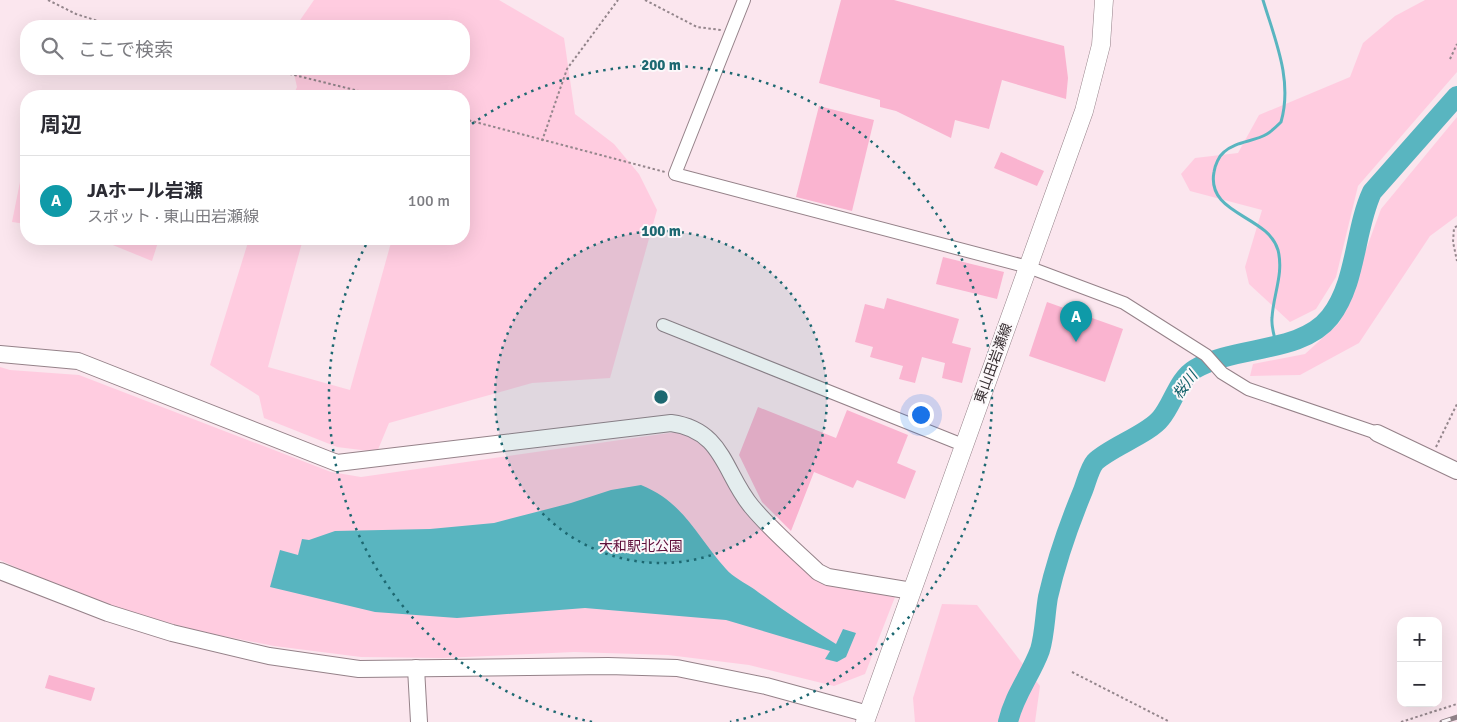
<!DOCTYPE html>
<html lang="ja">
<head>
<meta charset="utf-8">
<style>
  :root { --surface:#fff; --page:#f2f2f3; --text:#2b2b33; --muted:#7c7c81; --line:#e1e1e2; --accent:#1a73e8 }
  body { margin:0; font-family:Signika,"Noto Sans JP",sans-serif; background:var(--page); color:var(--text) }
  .controls { position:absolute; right:15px; bottom:15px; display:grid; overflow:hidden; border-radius:10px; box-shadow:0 5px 20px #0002 }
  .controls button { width:45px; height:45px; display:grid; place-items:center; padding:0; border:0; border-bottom:1px solid var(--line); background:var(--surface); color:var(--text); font:25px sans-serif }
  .you { position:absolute; left:920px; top:414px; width:18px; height:18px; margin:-12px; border:4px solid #fff; border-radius:50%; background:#1a73e8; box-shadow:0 0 0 8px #1a73e833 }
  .badge { display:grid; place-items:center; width:32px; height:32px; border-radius:50%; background:var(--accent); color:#fff; font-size:16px; font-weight:700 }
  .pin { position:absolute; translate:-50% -41px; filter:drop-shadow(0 1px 2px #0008) }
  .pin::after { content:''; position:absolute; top:26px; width:18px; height:15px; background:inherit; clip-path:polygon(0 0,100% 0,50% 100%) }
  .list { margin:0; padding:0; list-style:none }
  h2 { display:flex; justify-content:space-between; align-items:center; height:65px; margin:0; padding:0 20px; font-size:21px }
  h2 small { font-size:16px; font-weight:400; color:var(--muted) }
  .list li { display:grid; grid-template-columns:32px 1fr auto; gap:15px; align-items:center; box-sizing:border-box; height:90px; padding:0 20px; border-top:1px solid var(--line) }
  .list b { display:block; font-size:19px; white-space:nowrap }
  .list p { margin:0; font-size:16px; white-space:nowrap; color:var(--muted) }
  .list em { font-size:16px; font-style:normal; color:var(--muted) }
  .icon { flex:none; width:28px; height:28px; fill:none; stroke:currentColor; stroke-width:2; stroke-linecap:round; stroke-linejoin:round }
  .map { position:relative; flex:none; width:1457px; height:722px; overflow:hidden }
  .search { position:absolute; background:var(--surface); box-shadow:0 5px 20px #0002; left:20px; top:20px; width:450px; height:55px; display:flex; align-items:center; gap:12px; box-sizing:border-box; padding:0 18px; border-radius:20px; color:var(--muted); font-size:19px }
  .panel { position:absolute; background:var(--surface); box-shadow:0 5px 20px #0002; left:20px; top:90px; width:450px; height:155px; border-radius:20px }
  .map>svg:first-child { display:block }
  .green { fill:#ffcce0 }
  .water { fill:#59b5c0 }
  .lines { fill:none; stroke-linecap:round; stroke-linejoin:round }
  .stream { stroke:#59b5c0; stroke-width:3 }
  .river { stroke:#59b5c0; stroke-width:20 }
  .building { fill:#fab4d0 }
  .minor-casing { stroke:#958289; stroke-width:14 }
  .tertiary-casing { stroke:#958289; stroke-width:18 }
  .secondary-casing { stroke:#958289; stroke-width:19 }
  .path { stroke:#94868c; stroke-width:2; stroke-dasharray:2.5 2.5; stroke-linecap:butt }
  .minor { stroke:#fff; stroke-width:12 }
  .tertiary { stroke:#fff; stroke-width:16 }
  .secondary { stroke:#fff; stroke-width:18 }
  .rail-casing { stroke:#8f8187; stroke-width:5 }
  .rail { stroke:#fcf8fa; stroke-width:3; stroke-dasharray:9; stroke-linecap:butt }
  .ring { fill:none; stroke:#1d6871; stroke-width:2.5; stroke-dasharray:2.5 5 }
  .labels { text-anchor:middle; stroke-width:4; stroke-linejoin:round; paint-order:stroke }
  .street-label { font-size:14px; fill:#372f32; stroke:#fcf8fa }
  .park-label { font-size:14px; fill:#5f103b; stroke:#fcf8fa }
  .water-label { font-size:15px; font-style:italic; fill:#136169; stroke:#fcf8fa }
  .centre { fill:#1d6871; stroke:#fcf8fa; stroke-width:2.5 }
  .ring-label { font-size:15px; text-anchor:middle; font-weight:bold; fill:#1d6871; stroke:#fcf8fa; stroke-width:4; stroke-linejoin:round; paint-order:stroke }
</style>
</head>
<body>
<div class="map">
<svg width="1457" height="722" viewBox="0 0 1457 722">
  <rect width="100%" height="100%" fill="#fbe6ee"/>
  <g class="green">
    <polygon points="314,0 499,0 564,38 575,114 614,144 639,174 657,210 610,378 532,383 389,423 377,452 337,447 264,418 259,396 210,365 249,239 303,239 268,367 350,390 392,239 464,239 464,96 293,96 297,87 293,69 464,69 464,26 296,26"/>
    <polygon points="1425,0 1457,0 1457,72 1358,186 1336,277 1316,309 1290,322 1249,284 1245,267 1262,210 1190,191 1181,174 1195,158 1238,153 1259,115 1350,77 1363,43 1395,16"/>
    <polygon points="1457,117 1457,216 1430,236 1359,343 1300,375 1250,376 1253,364 1305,354 1339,323 1381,209"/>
    <polygon points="26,152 26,224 12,222"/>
    <polygon points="98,239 159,239 152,261"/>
    <polygon points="0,367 10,370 79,375 331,472 361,477 676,432 700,440 801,564 822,584 895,597 865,674 834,686 749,665 668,655 574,652 443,658 361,657 274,646 203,632 133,613 64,589 0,560"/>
    <polygon points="942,604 977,605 1040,686 1035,722 915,722 913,698"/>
  </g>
  <path class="water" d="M641 485C684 502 697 537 726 569 733 577 745 583 754 589 781 609 808 627 836 644L843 629 856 633 846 657 837 662 825 659 830 651 726 620 585 608 457 618 375 612 270 587 280 550 298 555 302 539 309 540 335 531 430 529 494 523 571 503 611 490Z"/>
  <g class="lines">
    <path class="stream" d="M1263 0C1275 40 1293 80 1281 122 1277 126 1272 131 1267 134 1254 142 1236 141 1224 152 1219 156 1215 165 1214 172 1206 215 1268 215 1278 250 1284 274 1273 295 1272 318 1271 327 1275 337 1276 345"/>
    <path class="river" d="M1008 722C1014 695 1031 675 1040 650 1045 633 1045 614 1048 597 1056 562 1068 527 1082 493 1086 484 1089 469 1095 462 1110 447 1149 434 1161 418 1173 404 1178 379 1195 369 1235 345 1301 354 1330 317 1357 282 1354 231 1372 192L1457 96"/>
  </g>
  <g class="building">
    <polygon points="841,0 894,0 1064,46 1068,78 1066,99 1002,80 989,129 955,120 951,138 896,111 880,107 880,100 819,83"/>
    <polygon points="819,106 874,120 852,211 796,197"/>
    <polygon points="1001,152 1044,171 1037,186 994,168"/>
    <polygon points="943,257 1004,272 997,299 936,284"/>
    <polygon points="887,298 959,319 952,343 971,348 962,383 942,378 945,363 922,357 915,383 899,379 903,366 870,357 873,347 855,342 865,304 884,309"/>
    <polygon points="1047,302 1123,329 1105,382 1029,356"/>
    <polygon points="758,407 836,438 847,410 908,435 897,463 916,471 905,499 857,480 853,488 814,472 791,531 762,502 739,455"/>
    <polygon points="49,675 95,688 91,701 45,688"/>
  </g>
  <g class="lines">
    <g class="minor-casing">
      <g id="minor">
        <polyline points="744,0 675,174 1028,267 1124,303 1206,355 1222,373 1248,389 1377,433"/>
        <polyline points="663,325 963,445"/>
      </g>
    </g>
    <g class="tertiary-casing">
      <g id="tertiary">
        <path d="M0 354 78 361 337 463 671 423C724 430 724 474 752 507 772 531 796 551 818 572L828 577 912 591"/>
        <polyline points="1377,433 1457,471"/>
        <polyline points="0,571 108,613 172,633 269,656 359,669 608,666 677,668 766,686 868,714"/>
        <polyline points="416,668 419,722"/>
      </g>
    </g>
    <g class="secondary-casing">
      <polyline id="secondary" points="865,722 1084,111 1101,45 1104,0"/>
    </g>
    <g class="path">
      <polyline points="48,0 76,14 114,26"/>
      <polyline points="645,0 697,27 721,30"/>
      <polyline points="1450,59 1457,44"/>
      <polyline points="270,69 379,96"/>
      <polyline points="464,119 665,172"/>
      <polyline points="542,141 567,69 618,0"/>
      <polyline points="1457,226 1454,228 1453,242 1457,261"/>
      <polyline points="1436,447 1457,404"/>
      <polyline points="1072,672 1170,722"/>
      <polyline points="1401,722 1457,704"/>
    </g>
    <use href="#minor" class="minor"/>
    <use href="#tertiary" class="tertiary"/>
    <use href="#secondary" class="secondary"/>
    <g class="rail-casing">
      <polyline id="rail" points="1442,722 1457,717"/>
    </g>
    <use href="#rail" class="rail"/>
  </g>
  <circle cx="661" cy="397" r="166" fill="#1d6871" fill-opacity=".12"/>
  <g class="ring">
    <circle cx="661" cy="397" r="166"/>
    <path d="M592 722A332 332 0 0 1 368 241M466 128A332 332 0 1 1 730 722"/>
  </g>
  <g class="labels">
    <g class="street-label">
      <text transform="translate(993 363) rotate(-70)" y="5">東山田岩瀬線</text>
    </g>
    <g class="park-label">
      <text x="641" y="551">大和駅北公園</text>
    </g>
    <g class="water-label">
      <text transform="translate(1185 385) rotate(-53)" y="5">桜川</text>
    </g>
  </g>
  <circle cx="661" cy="397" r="8" class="centre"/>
  <g class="ring-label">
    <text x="661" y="70">200 m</text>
    <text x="661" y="236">100 m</text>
  </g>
</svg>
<div class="controls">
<button>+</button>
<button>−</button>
</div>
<div class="you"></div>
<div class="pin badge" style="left:1076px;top:342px;background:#0f9aa8">A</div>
<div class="search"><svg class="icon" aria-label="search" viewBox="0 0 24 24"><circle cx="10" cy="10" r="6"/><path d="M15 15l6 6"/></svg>ここで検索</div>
<section class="panel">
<h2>周辺<small></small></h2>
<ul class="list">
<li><span class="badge" style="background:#0f9aa8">A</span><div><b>JAホール岩瀬</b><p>スポット · 東山田岩瀬線</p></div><em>100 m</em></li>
</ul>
</section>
</div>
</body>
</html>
